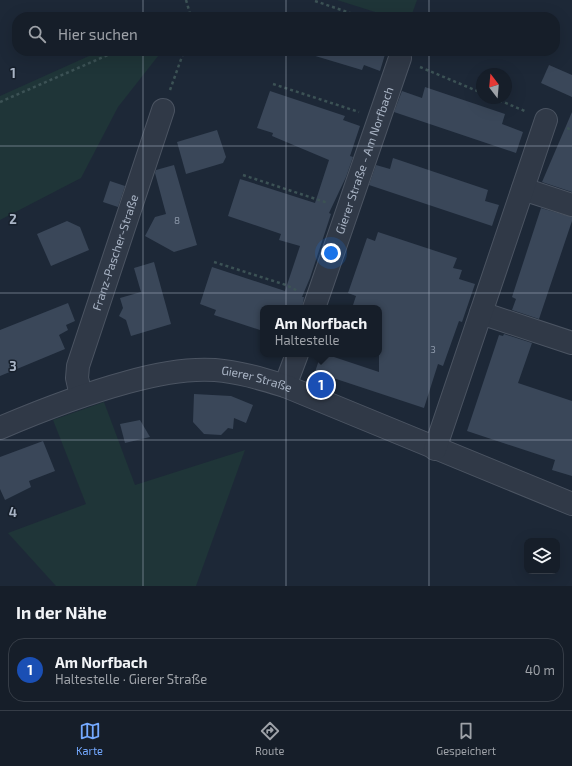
<!DOCTYPE html>
<html lang="de">
<head>
<meta charset="utf-8">
<style>
  :root { --surface:#161e29; --page:#232b35; --text:#f1f3f6; --muted:#9ea2a8; --line:#353c46; --accent:#74a9ff }
  body { margin:0; font-family:"Exo 2",sans-serif; background:var(--page); color:var(--text) }
  .controls { position:absolute; right:12px; bottom:12px; display:grid; overflow:hidden; border-radius:8px; box-shadow:0 4px 16px #0002 }
  .controls button { width:36px; height:36px; display:grid; place-items:center; padding:0; border:0; border-bottom:1px solid var(--line); background:var(--surface); color:var(--text); font:20px sans-serif }
  .compass { position:absolute; left:476px; top:68px; width:36px; height:36px; border-radius:50%; background:var(--surface); box-shadow:0 4px 16px #0002; rotate:344deg }
  .you { position:absolute; left:331px; top:253px; width:14px; height:14px; margin:-10px; border:3px solid #fff; border-radius:50%; background:#1a73e8; box-shadow:0 0 0 6px #1a73e833 }
  .badge { display:grid; place-items:center; width:26px; height:26px; border-radius:50%; background:var(--accent); color:#fff; font-size:13px; font-weight:700 }
  .pin { position:absolute; translate:-50% -50%; border:2px solid #fff; box-shadow:0 1px 4px #0006 }
  .popup { position:absolute; left:260px; top:305px; width:122px; height:52px; box-sizing:border-box; display:grid; place-content:center; border-radius:8px; background:var(--surface); filter:drop-shadow(0 1px 3px #0005); font-size:13px; white-space:nowrap; color:var(--muted) }
  .popup b { font-size:15px; color:var(--text) }
  .popup::after { content:''; position:absolute; left:50%; top:100%; margin-left:-8px; border:8px solid transparent; border-top-color:var(--surface) }
  .list { margin:0; padding:0; list-style:none }
  h2 { display:flex; justify-content:space-between; align-items:center; height:52px; margin:0; padding:0 16px; font-size:17px }
  h2 small { font-size:13px; font-weight:400; color:var(--muted) }
  .list li { display:grid; grid-template-columns:26px 1fr auto; gap:12px; align-items:center; box-sizing:border-box; height:64px; margin:0 8px 8px; padding:0 8px; border:1px solid var(--line); border-radius:16px }
  .list b { display:block; font-size:15px; white-space:nowrap }
  .list p { margin:0; font-size:13px; white-space:nowrap; color:var(--muted) }
  .list em { font-size:13px; font-style:normal; color:var(--muted) }
  .icon { flex:none; width:22px; height:22px; fill:none; stroke:currentColor; stroke-width:2; stroke-linecap:round; stroke-linejoin:round }
  .map { position:relative; flex:none; width:572px; height:586px; overflow:hidden }
  .search { position:absolute; background:var(--surface); box-shadow:0 4px 16px #0002; left:12px; right:12px; top:12px; height:44px; display:flex; align-items:center; gap:10px; box-sizing:border-box; padding:0 14px; border-radius:16px; color:var(--muted); font-size:15px }
  .sheet { height:124px; background:var(--surface) }
  nav { display:flex; justify-content:space-around; align-items:center; box-sizing:border-box; height:56px; border-top:1px solid var(--line); background:var(--surface); font-size:11px; color:var(--muted) }
  nav a { display:grid; justify-items:center; gap:2px }
  nav .on { color:var(--accent) }
  .map>svg:first-child { display:block }
  .green { fill:#1f3538 }
  .building { fill:#3a4759 }
  .lines { fill:none; stroke-linecap:round; stroke-linejoin:round }
  .minor-casing { stroke:#4b5462; stroke-width:24 }
  .path { stroke:#3c5255; stroke-width:2.5; stroke-dasharray:3 3; stroke-linecap:butt }
  .minor { stroke:#303947; stroke-width:22 }
  .grid { fill:none; stroke:#a9b4c5; stroke-width:1; stroke-opacity:0.55 }
  .labels { text-anchor:middle; stroke-width:3; stroke-linejoin:round; paint-order:stroke }
  .number-label { font-size:10px; fill:#8d99aa }
  .street-label { font-size:12px; fill:#a9b4c5; stroke:#161f2b }
  .grid-label { font-size:13px; text-anchor:middle; font-weight:bold; fill:#a9b4c5; stroke:#161f2b; stroke-width:3; stroke-linejoin:round; paint-order:stroke }
</style>
</head>
<body>
<div class="map">
<svg width="572" height="586" viewBox="0 0 572 586">
  <rect width="100%" height="100%" fill="#1d2837"/>
  <g class="green">
    <polygon points="337,0 417,0 411,17 391,17"/>
    <polygon points="100,51 162,51 118,107 81,178 0,220 0,96"/>
    <polygon points="104,402 135,485 245,450 196,586 56,586 8,533 86,504 53,420"/>
  </g>
  <g class="building">
    <polygon points="313,51 386,51 380,71 364,65 362,70 312,55"/>
    <polygon points="549,65 572,75 572,97 541,83"/>
    <polygon points="425,87 505,114 502,124 523,132 516,153 394,112 402,91 422,98"/>
    <polygon points="270,91 345,116 343,120 360,126 350,156 353,157 346,177 329,213 331,214 310,278 302,297 304,297 302,308 263,308 263,331 214,315 216,310 200,304 212,267 285,291 300,246 279,240 281,234 228,216 240,179 315,203 329,160 272,136 273,133 257,128"/>
    <polygon points="572,112 572,192 542,182"/>
    <polygon points="217,130 226,157 223,163 186,174 177,142"/>
    <polygon points="393,158 488,190 485,201 499,205 492,226 369,185 376,165 390,169"/>
    <polygon points="174,165 197,245 174,252 145,236 155,217 166,214 155,173 156,170"/>
    <polygon points="110,181 125,186 118,207 103,202"/>
    <polygon points="541,208 572,217 572,221 539,319 512,310 516,299 512,297"/>
    <polygon points="67,221 80,227 89,250 51,266 37,234"/>
    <polygon points="378,232 457,258 453,268 462,270 459,279 475,284 462,322 459,321 443,366 438,364 424,408 315,372 321,354 325,354 379,372 379,308 352,308 356,296 348,293 367,238 375,241"/>
    <polygon points="154,262 171,324 131,336 126,320 119,316 123,308 120,298 141,292 134,268"/>
    <polygon points="68,303 75,321 66,325 68,330 59,335 65,349 0,376 0,330"/>
    <polygon points="504,334 532,343 518,383 572,401 572,476 552,470 555,460 467,431 499,335 503,336"/>
    <polygon points="194,394 231,396 253,405 246,423 234,418 233,429 228,428 221,435 204,434 193,422"/>
    <polygon points="140,420 150,437 125,443 120,424"/>
    <polygon points="43,441 55,471 29,481 31,487 5,500 0,489 0,457"/>
  </g>
  <g class="lines">
    <g class="minor-casing">
      <g id="minor">
        <polyline points="523,189 572,205"/>
        <path id="s1" d="M314 308 400 58"/>
        <polyline points="481,313 572,343"/>
        <polyline points="285,386 297,354"/>
        <path id="s2" d="M81 396 77 378 78 366 163 110"/>
        <path id="s3" d="M0 428C42 410 84 394 128 382 156 374 185 368 215 370 240 372 262 379 285 386L572 504"/>
        <polyline points="435,449 546,120"/>
      </g>
    </g>
    <g class="path">
      <polyline points="186,0 191,17"/>
      <polyline points="315,1 362,17"/>
      <polyline points="420,67 482,93"/>
      <polyline points="273,84 359,112"/>
      <polyline points="170,90 184,51"/>
      <polyline points="494,98 527,112"/>
      <polyline points="0,102 117,51"/>
      <polyline points="567,128 572,130"/>
      <polyline points="243,175 328,203"/>
      <polyline points="214,262 286,285 298,291"/>
    </g>
    <use href="#minor" class="minor"/>
  </g>
  <path class="grid" d="M143 0V17M286 0V17M429 0V17M143 51V586M286 51V586M429 51V586M0 146H572M0 293H572M0 440H572"/>
  <g class="labels">
    <g class="number-label">
      <text x="177" y="224">8</text>
      <text x="433" y="353">3</text>
    </g>
    <g class="street-label">
      <text dy="4" stroke="none"><textPath href="#s1" startOffset="156">Gierer Straße - Am Norfbach</textPath></text>
      <text dy="4" stroke="none"><textPath href="#s2" startOffset="150">Franz-Pascher-Straße</textPath></text>
      <text dy="4" stroke="none"><textPath href="#s3" startOffset="267">Gierer Straße</textPath></text>
    </g>
  </g>
  <g class="grid-label">
    <text x="13" y="78">1</text>
    <text x="13" y="224">2</text>
    <text x="13" y="371">3</text>
    <text x="13" y="517">4</text>
  </g>
</svg>
<div class="controls">
<button><svg class="icon" aria-label="layers" viewBox="0 0 24 24"><path d="M12 4l9 5-9 5-9-5zM3 14l9 5 9-5"/></svg></button>
</div>
<svg class="compass" viewBox="-18 -18 36 36"><path d="M0-13l5 13h-10z" fill="#e53935"/><path d="M0 13l5-13h-10z" fill="#9ea2a8"/></svg>
<div class="you"></div>
<div class="pin badge" style="left:321px;top:385px;background:#1a4fb4">1</div>
<div class="popup"><b>Am Norfbach</b>Haltestelle</div>
<div class="search"><svg class="icon" aria-label="search" viewBox="0 0 24 24"><circle cx="10" cy="10" r="6"/><path d="M15 15l6 6"/></svg>Hier suchen</div>
</div>
<section class="sheet">
<h2>In der Nähe<small></small></h2>
<ul class="list">
<li><span class="badge" style="background:#1a4fb4">1</span><div><b>Am Norfbach</b><p>Haltestelle · Gierer Straße</p></div><em>40 m</em></li>
</ul>
</section>
<nav>
<a class="on"><svg class="icon" aria-label="map" viewBox="0 0 24 24"><path d="M3 6l6-2 6 2 6-2v14l-6 2-6-2-6 2zM9 4v14M15 6v14"/></svg>Karte</a>
<a><svg class="icon" aria-label="directions" viewBox="0 0 24 24"><path d="M12 3l9 9-9 9-9-9zM9 14v-3h6M13 9l2 2-2 2"/></svg>Route</a>
<a><svg class="icon" aria-label="saved" viewBox="0 0 24 24"><path d="M7 4h10v16l-5-4-5 4z"/></svg>Gespeichert</a>
</nav>
</body>
</html>
